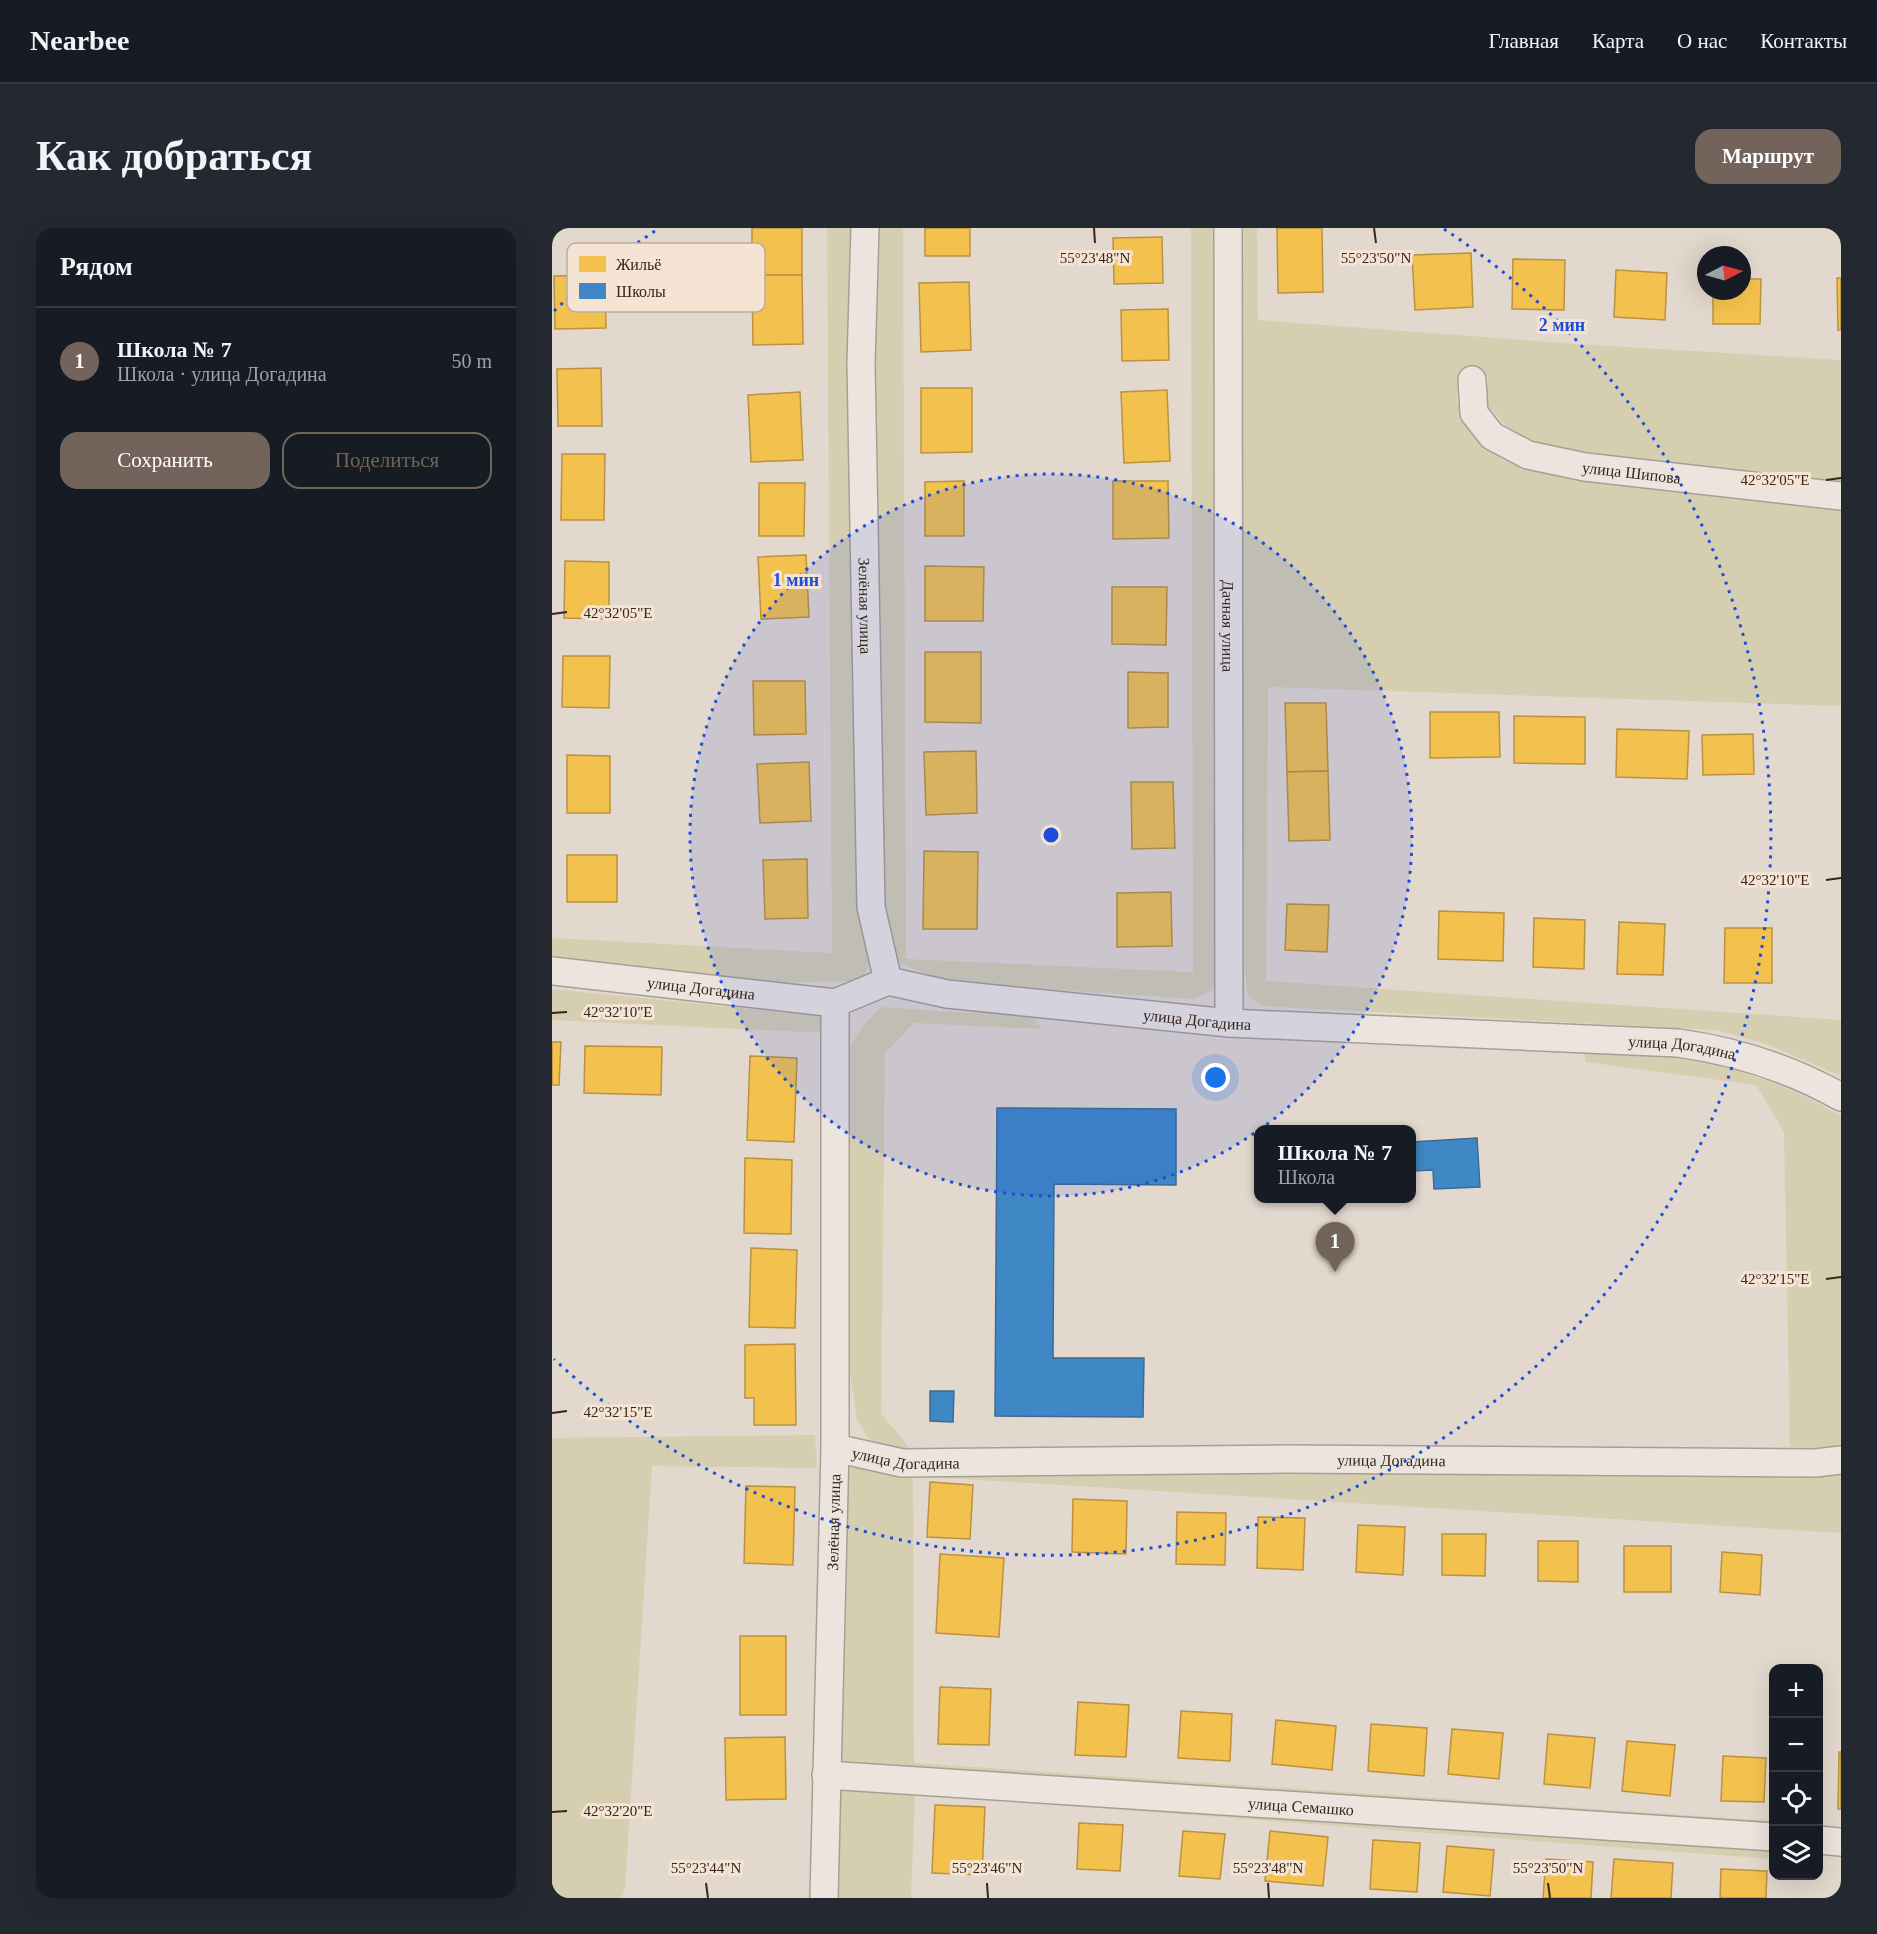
<!DOCTYPE html>
<html lang="ru">
<head>
<meta charset="utf-8">
<style>
  :root { --surface:#171b24; --page:#242831; --text:#f1f3f6; --muted:#9ea1a6; --line:#363941; --accent:#73645b }
  body { margin:0; font-family:Georgia,serif; background:var(--page); color:var(--text) }
  .controls { position:absolute; right:18px; bottom:18px; display:grid; overflow:hidden; border-radius:12px; box-shadow:0 6px 24px #0002 }
  .controls button { width:54px; height:54px; display:grid; place-items:center; padding:0; border:0; border-bottom:2px solid var(--line); background:var(--surface); color:var(--text); font:30px sans-serif }
  .compass { position:absolute; left:1145px; top:18px; width:54px; height:54px; border-radius:50%; background:var(--surface); box-shadow:0 6px 24px #0002; rotate:84deg }
  .you { position:absolute; left:664px; top:850px; width:21px; height:21px; margin:-15px; border:4px solid #fff; border-radius:50%; background:#1a73e8; box-shadow:0 0 0 9px #1a73e833 }
  .badge { display:grid; place-items:center; width:39px; height:39px; border-radius:50%; background:var(--accent); color:#fff; font-size:20px; font-weight:700 }
  .pin { position:absolute; translate:-50% -50px; filter:drop-shadow(0 2px 3px #0008) }
  .pin::after { content:''; position:absolute; top:32px; width:21px; height:18px; background:inherit; clip-path:polygon(0 0,100% 0,50% 100%) }
  .popup { position:absolute; left:702px; top:897px; width:162px; height:78px; box-sizing:border-box; display:grid; place-content:center; border-radius:12px; background:var(--surface); filter:drop-shadow(0 2px 4px #0005); font-size:20px; white-space:nowrap; color:var(--muted) }
  .popup b { font-size:22px; color:var(--text) }
  .popup::after { content:''; position:absolute; left:50%; top:100%; margin-left:-12px; border:12px solid transparent; border-top-color:var(--surface) }
  .list { margin:0; padding:0; list-style:none }
  h2 { display:flex; justify-content:space-between; align-items:center; height:78px; margin:0; padding:0 24px; font-size:26px }
  h2 small { font-size:20px; font-weight:400; color:var(--muted) }
  .list li { display:grid; grid-template-columns:39px 1fr auto; gap:18px; align-items:center; box-sizing:border-box; height:108px; padding:0 24px; border-top:2px solid var(--line) }
  .list b { display:block; font-size:22px; white-space:nowrap }
  .list p { margin:0; font-size:20px; white-space:nowrap; color:var(--muted) }
  .list em { font-size:20px; font-style:normal; color:var(--muted) }
  .actions { display:flex; gap:12px; padding:18px 24px }
  .actions a { flex:1; padding:14px 0; border:2px solid var(--accent); border-radius:18px; text-align:center; font-size:21px; color:var(--accent) }
  .actions .main { background:var(--accent); color:#fff }
  .icon { flex:none; width:33px; height:33px; fill:none; stroke:currentColor; stroke-width:2; stroke-linecap:round; stroke-linejoin:round }
  .map { position:relative; flex:none; width:1289px; height:1670px; overflow:hidden; border-radius:18px }
  header { display:flex; align-items:center; gap:36px; box-sizing:border-box; height:84px; padding:0 30px; background:var(--surface); border-bottom:2px solid var(--line) }
  header strong { font-size:28px }
  nav { display:flex; gap:33px; margin-inline-start:auto; font-size:21px }
  .intro { display:flex; align-items:center; justify-content:space-between; box-sizing:border-box; height:144px; padding:0 36px }
  h1 { margin:0; font-size:42px }
  .button { padding:15px 27px; border-radius:18px; background:var(--accent); color:#fff; font-size:21px; font-weight:700 }
  main { display:flex; gap:36px; padding:0 36px }
  aside { flex:1; background:var(--surface); border-radius:18px; box-shadow:0 6px 24px #0002 }
  .map>svg:first-child { display:block }
  .green { fill:#d6ceb0 }
  .homes { fill:#f2c14e; stroke:#ba9240; stroke-width:1.5 }
  .schools { fill:#3f88c5; stroke:#3d6a93; stroke-width:1.5 }
  .lines { fill:none; stroke-linecap:round; stroke-linejoin:round }
  .minor-casing { stroke:#a89e96; stroke-width:30 }
  .minor { stroke:#ece5de; stroke-width:27 }
  .ticks { fill:none; stroke:#37251e; stroke-width:2 }
  .ring { fill:none; stroke:#1d4ed8; stroke-width:3; stroke-dasharray:3 6 }
  .labels { text-anchor:middle; stroke-width:6; stroke-linejoin:round; paint-order:stroke }
  .street-label { font-size:16px; fill:#37251e; stroke:#f5e4d3 }
  .key { fill:#f5e4d3; stroke:#bcab9d; stroke-width:1.5 }
  .key-label { font-size:16px; fill:#37251e }
  .ticks-label { font-size:15px; text-anchor:middle; fill:#37251e; stroke:#f5e4d3; stroke-width:6; stroke-linejoin:round; paint-order:stroke }
  .centre { fill:#1d4ed8; stroke:#f5e4d3; stroke-width:3 }
  .ring-label { font-size:18px; text-anchor:middle; font-weight:bold; fill:#1d4ed8; stroke:#f5e4d3; stroke-width:6; stroke-linejoin:round; paint-order:stroke }
</style>
</head>
<body>
<header>
<strong>Nearbee</strong>
<nav><a>Главная</a><a>Карта</a><a>О нас</a><a>Контакты</a></nav>
</header>
<div class="intro"><h1>Как добраться</h1><a class="button">Маршрут</a></div>
<main>
<aside>
<h2>Рядом<small></small></h2>
<ul class="list">
<li><span class="badge">1</span><div><b>Школа № 7</b><p>Школа · улица Догадина</p></div><em>50 m</em></li>
</ul>
<div class="actions"><a class="main">Сохранить</a><a>Поделиться</a></div>
</aside>
<div class="map">
<svg width="1289" height="1670" viewBox="0 0 1289 1670">
  <rect width="100%" height="100%" fill="#e3d8cd"/>
  <g class="green">
    <path d="M275 0H305L319 729C316 742 314 748 301 753L227 755 0 730V710L280 725Z"/>
    <polygon points="327,0 351,0 354,731 641,744 639,0 661,0 664,761 642,771 400,755 346,735 333,678 321,144"/>
    <polygon points="687,0 705,0 706,92 1024,116 1289,132 1289,254 1016,223 979,213 954,198 935,177 936,149 921,144 905,146 905,173 910,191 934,217 969,239 1019,249 1289,281 1289,478 716,459 714,753 1289,792 1289,848 1214,816 1163,802 710,778 696,767 693,746"/>
    <polygon points="0,761 268,788 271,805 0,792"/>
    <path d="M330 779 481 789 490 801 362 795 333 825 329 1185 359 1222 333 1220 317 1211 305 1192 297 1138 295 827C303 807 314 793 330 779Z"/>
    <path d="M1032 825C1062 826 1094 824 1124 829 1185 838 1236 858 1289 888V1220L1238 1219 1232 904 1204 857 1034 834Z"/>
    <polygon points="263,1207 265,1240 100,1238 73,1660 70,1670 0,1670 0,1210"/>
    <polygon points="308,1237 1289,1244 1289,1305 361,1248 362,1535 1221,1593 1221,1602 291,1537 281,1526 293,1254 297,1239"/>
    <polygon points="285,1558 1221,1618 1221,1631 363,1566 359,1670 284,1670"/>
  </g>
  <g class="homes">
    <rect x="200" y="0" width="50" height="47"/>
    <rect x="373" y="0" width="45" height="28"/>
    <polygon points="725,0 770,0 771,64 726,65"/>
    <polygon points="610,9 611,55 562,56 561,10"/>
    <polygon points="919,25 921,79 863,82 860,27"/>
    <polygon points="961,31 1013,32 1012,82 960,81"/>
    <polygon points="1064,42 1115,45 1113,92 1062,89"/>
    <polygon points="53,47 54,100 3,101 2,48"/>
    <polygon points="200,47 250,47 251,116 201,117"/>
    <polygon points="1285,50 1289,50 1289,102 1286,102"/>
    <polygon points="1190,51 1209,51 1208,96 1161,96 1161,63 1190,63"/>
    <polygon points="417,54 419,122 369,124 367,55"/>
    <polygon points="616,81 617,132 570,133 569,82"/>
    <polygon points="49,140 50,198 6,198 5,141"/>
    <polygon points="369,160 420,160 420,224 369,225"/>
    <polygon points="615,162 618,233 572,235 569,164"/>
    <polygon points="248,164 251,232 199,234 196,167"/>
    <polygon points="10,226 53,226 52,292 9,292"/>
    <polygon points="412,253 412,308 373,308 373,254"/>
    <polygon points="561,253 616,253 617,310 561,311"/>
    <polygon points="207,255 253,255 252,308 207,308"/>
    <polygon points="254,327 257,389 209,391 206,329"/>
    <polygon points="13,333 57,334 57,391 12,390"/>
    <polygon points="373,338 432,339 431,393 373,393"/>
    <polygon points="560,359 615,359 614,417 560,416"/>
    <polygon points="373,424 429,424 429,495 373,494"/>
    <polygon points="11,428 58,428 57,480 10,479"/>
    <polygon points="576,444 616,445 616,499 576,500"/>
    <polygon points="201,453 253,453 254,506 202,507"/>
    <polygon points="733,475 774,475 776,543 735,544"/>
    <polygon points="878,484 947,484 948,529 878,530"/>
    <polygon points="962,488 1033,489 1033,536 962,535"/>
    <polygon points="1065,501 1137,503 1135,551 1064,549"/>
    <polygon points="1201,506 1202,546 1151,547 1150,507"/>
    <polygon points="424,523 425,585 374,587 372,524"/>
    <polygon points="15,527 58,528 58,585 15,585"/>
    <polygon points="257,534 259,593 208,595 205,536"/>
    <polygon points="776,543 778,612 737,613 735,544"/>
    <polygon points="579,554 621,554 623,620 580,621"/>
    <polygon points="372,623 426,624 425,701 371,701"/>
    <rect x="15" y="627" width="50" height="47"/>
    <polygon points="255,631 256,690 213,691 211,632"/>
    <polygon points="619,664 620,718 565,719 565,665"/>
    <polygon points="735,676 777,677 775,724 733,722"/>
    <polygon points="887,683 952,685 951,733 886,731"/>
    <polygon points="982,690 1033,692 1032,741 981,739"/>
    <polygon points="1067,694 1113,696 1111,747 1065,746"/>
    <polygon points="1173,700 1220,700 1220,755 1172,755"/>
    <polygon points="0,814 9,814 7,857 0,857"/>
    <polygon points="33,818 110,819 109,867 32,865"/>
    <polygon points="198,828 245,830 242,914 195,912"/>
    <polygon points="193,930 240,932 239,1006 192,1005"/>
    <polygon points="199,1020 245,1022 243,1100 197,1099"/>
    <polygon points="243,1116 244,1197 202,1197 202,1170 193,1170 193,1117"/>
    <polygon points="378,1254 421,1257 418,1311 375,1309"/>
    <polygon points="194,1258 243,1259 241,1337 192,1335"/>
    <polygon points="521,1271 575,1273 574,1326 520,1324"/>
    <polygon points="625,1284 674,1285 673,1337 624,1336"/>
    <polygon points="706,1289 753,1290 751,1342 705,1340"/>
    <polygon points="806,1297 853,1299 851,1347 804,1344"/>
    <polygon points="890,1306 934,1306 933,1348 890,1347"/>
    <polygon points="986,1313 1026,1313 1026,1354 986,1353"/>
    <rect x="1072" y="1318" width="47" height="46"/>
    <polygon points="1170,1324 1210,1327 1208,1367 1168,1364"/>
    <polygon points="388,1326 452,1330 447,1409 384,1405"/>
    <rect x="188" y="1408" width="46" height="79"/>
    <polygon points="388,1459 439,1461 437,1517 386,1516"/>
    <polygon points="526,1474 577,1477 574,1529 523,1527"/>
    <polygon points="629,1483 680,1486 678,1533 626,1530"/>
    <polygon points="724,1492 784,1498 780,1542 720,1536"/>
    <polygon points="819,1496 875,1500 872,1548 816,1543"/>
    <polygon points="900,1501 951,1505 947,1551 896,1546"/>
    <polygon points="996,1506 1043,1510 1038,1560 992,1556"/>
    <polygon points="233,1509 234,1571 174,1572 173,1510"/>
    <polygon points="1075,1513 1123,1517 1118,1568 1070,1563"/>
    <polygon points="1287,1524 1289,1524 1289,1581 1286,1581"/>
    <polygon points="1171,1528 1214,1530 1212,1574 1169,1573"/>
    <polygon points="383,1577 433,1579 430,1647 380,1645"/>
    <polygon points="527,1595 571,1597 568,1643 525,1641"/>
    <polygon points="631,1603 673,1606 668,1651 627,1648"/>
    <polygon points="718,1603 776,1609 771,1658 713,1653"/>
    <polygon points="821,1612 868,1615 865,1664 818,1661"/>
    <polygon points="895,1618 942,1622 938,1668 891,1664"/>
    <polygon points="994,1631 1041,1634 1039,1670 991,1670"/>
    <polygon points="1062,1631 1121,1635 1119,1670 1059,1670"/>
    <polygon points="1169,1641 1215,1643 1214,1670 1168,1670"/>
  </g>
  <g class="schools">
    <polygon points="445,880 624,881 624,957 502,956 501,1130 592,1130 591,1189 443,1188"/>
    <polygon points="925,910 928,959 882,961 881,942 860,943 860,914"/>
    <polygon points="378,1163 402,1163 401,1194 378,1193"/>
  </g>
  <g class="lines">
    <g class="minor-casing">
      <g id="minor">
        <path id="s1" d="M313 0 309 135 319 679 336 753"/>
        <path id="s2" d="M676 0 677 795"/>
        <path id="s3" d="M920 152 922 185 940 208 976 227 1033 239 1289 268"/>
        <path id="s4" d="M0 743 283 775 336 753 395 766 677 795 1126 815C1185 823 1237 840 1289 869"/>
        <path id="s5" d="M283 1220 350 1235 734 1231 1264 1235 1289 1232"/>
        <path id="s6" d="M274 1547 1222 1609"/>
        <polyline points="1266,1612 1289,1614"/>
        <path id="s7" d="M272 1670 283 1220V775"/>
      </g>
    </g>
    <use href="#minor" class="minor"/>
  </g>
  <path class="ticks" d="M542 0 543 15M822 0 824 15M1274 252 1289 250M0 386 15 384M1274 652 1289 650M0 785 15 784M1274 1051 1289 1049M0 1185 15 1183M0 1584 15 1583M154 1655 156 1670M435 1655 436 1670M716 1655 717 1670M996 1655 998 1670"/>
  <circle cx="499" cy="607" r="361" fill="#1d4ed8" fill-opacity=".12"/>
  <g class="ring">
    <circle cx="499" cy="607" r="361"/>
    <path d="M2 83A722 722 0 0 1 106 1M892 1A722 722 0 1 1 2 1131"/>
  </g>
  <g class="labels">
    <g class="street-label">
      <text dy="6" stroke="none"><textPath href="#s3" startOffset="208">улица Шипова</textPath></text>
      <text dy="6" stroke="none"><textPath href="#s1" startOffset="378">Зелёная улица</textPath></text>
      <text dy="6" stroke="none"><textPath href="#s2" startOffset="398">Дачная улица</textPath></text>
      <text dy="6" stroke="none"><textPath href="#s4" startOffset="150">улица Догадина</textPath></text>
      <text dy="6" stroke="none"><textPath href="#s4" startOffset="654">улица Догадина</textPath></text>
      <text dy="6" stroke="none"><textPath href="#s4" startOffset="1140">улица Догадина</textPath></text>
      <text dy="6" stroke="none"><textPath href="#s5" startOffset="72">улица Догадина</textPath></text>
      <text dy="6" stroke="none"><textPath href="#s5" startOffset="558">улица Догадина</textPath></text>
      <text dy="6" stroke="none"><textPath href="#s7" startOffset="376">Зелёная улица</textPath></text>
      <text dy="6" stroke="none"><textPath href="#s6" startOffset="476">улица Семашко</textPath></text>
    </g>
  </g>
  <rect x="15" y="15" width="198" height="69" rx="9" class="key"/>
  <rect x="27" y="28" width="27" height="16" fill="#f2c14e"/>
  <rect x="27" y="55" width="27" height="16" fill="#3f88c5"/>
  <g class="key-label">
    <text x="64" y="42">Жильё</text>
    <text x="64" y="69">Школы</text>
  </g>
  <g class="ticks-label">
    <text x="543" y="35">55°23'48"N</text>
    <text x="824" y="35">55°23'50"N</text>
    <text x="1223" y="257">42°32'05"E</text>
    <text x="66" y="390">42°32'05"E</text>
    <text x="1223" y="657">42°32'10"E</text>
    <text x="66" y="789">42°32'10"E</text>
    <text x="1223" y="1056">42°32'15"E</text>
    <text x="66" y="1189">42°32'15"E</text>
    <text x="66" y="1588">42°32'20"E</text>
    <text x="154" y="1645">55°23'44"N</text>
    <text x="435" y="1645">55°23'46"N</text>
    <text x="716" y="1645">55°23'48"N</text>
    <text x="996" y="1645">55°23'50"N</text>
  </g>
  <circle cx="499" cy="607" r="9" class="centre"/>
  <g class="ring-label">
    <text x="1010" y="103">2 мин</text>
    <text x="244" y="358">1 мин</text>
  </g>
</svg>
<div class="controls">
<button>+</button>
<button>−</button>
<button><svg class="icon" aria-label="locate" viewBox="0 0 24 24"><circle cx="12" cy="12" r="6"/><path d="M12 2v4M12 18v4M2 12h4M18 12h4"/></svg></button>
<button><svg class="icon" aria-label="layers" viewBox="0 0 24 24"><path d="M12 4l9 5-9 5-9-5zM3 14l9 5 9-5"/></svg></button>
</div>
<svg class="compass" viewBox="-18 -18 36 36"><path d="M0-13l5 13h-10z" fill="#e53935"/><path d="M0 13l5-13h-10z" fill="#9ea1a6"/></svg>
<div class="you"></div>
<div class="pin badge" style="left:783px;top:1044px">1</div>
<div class="popup"><b>Школа № 7</b>Школа</div>
</div>
</main>
</body>
</html>
